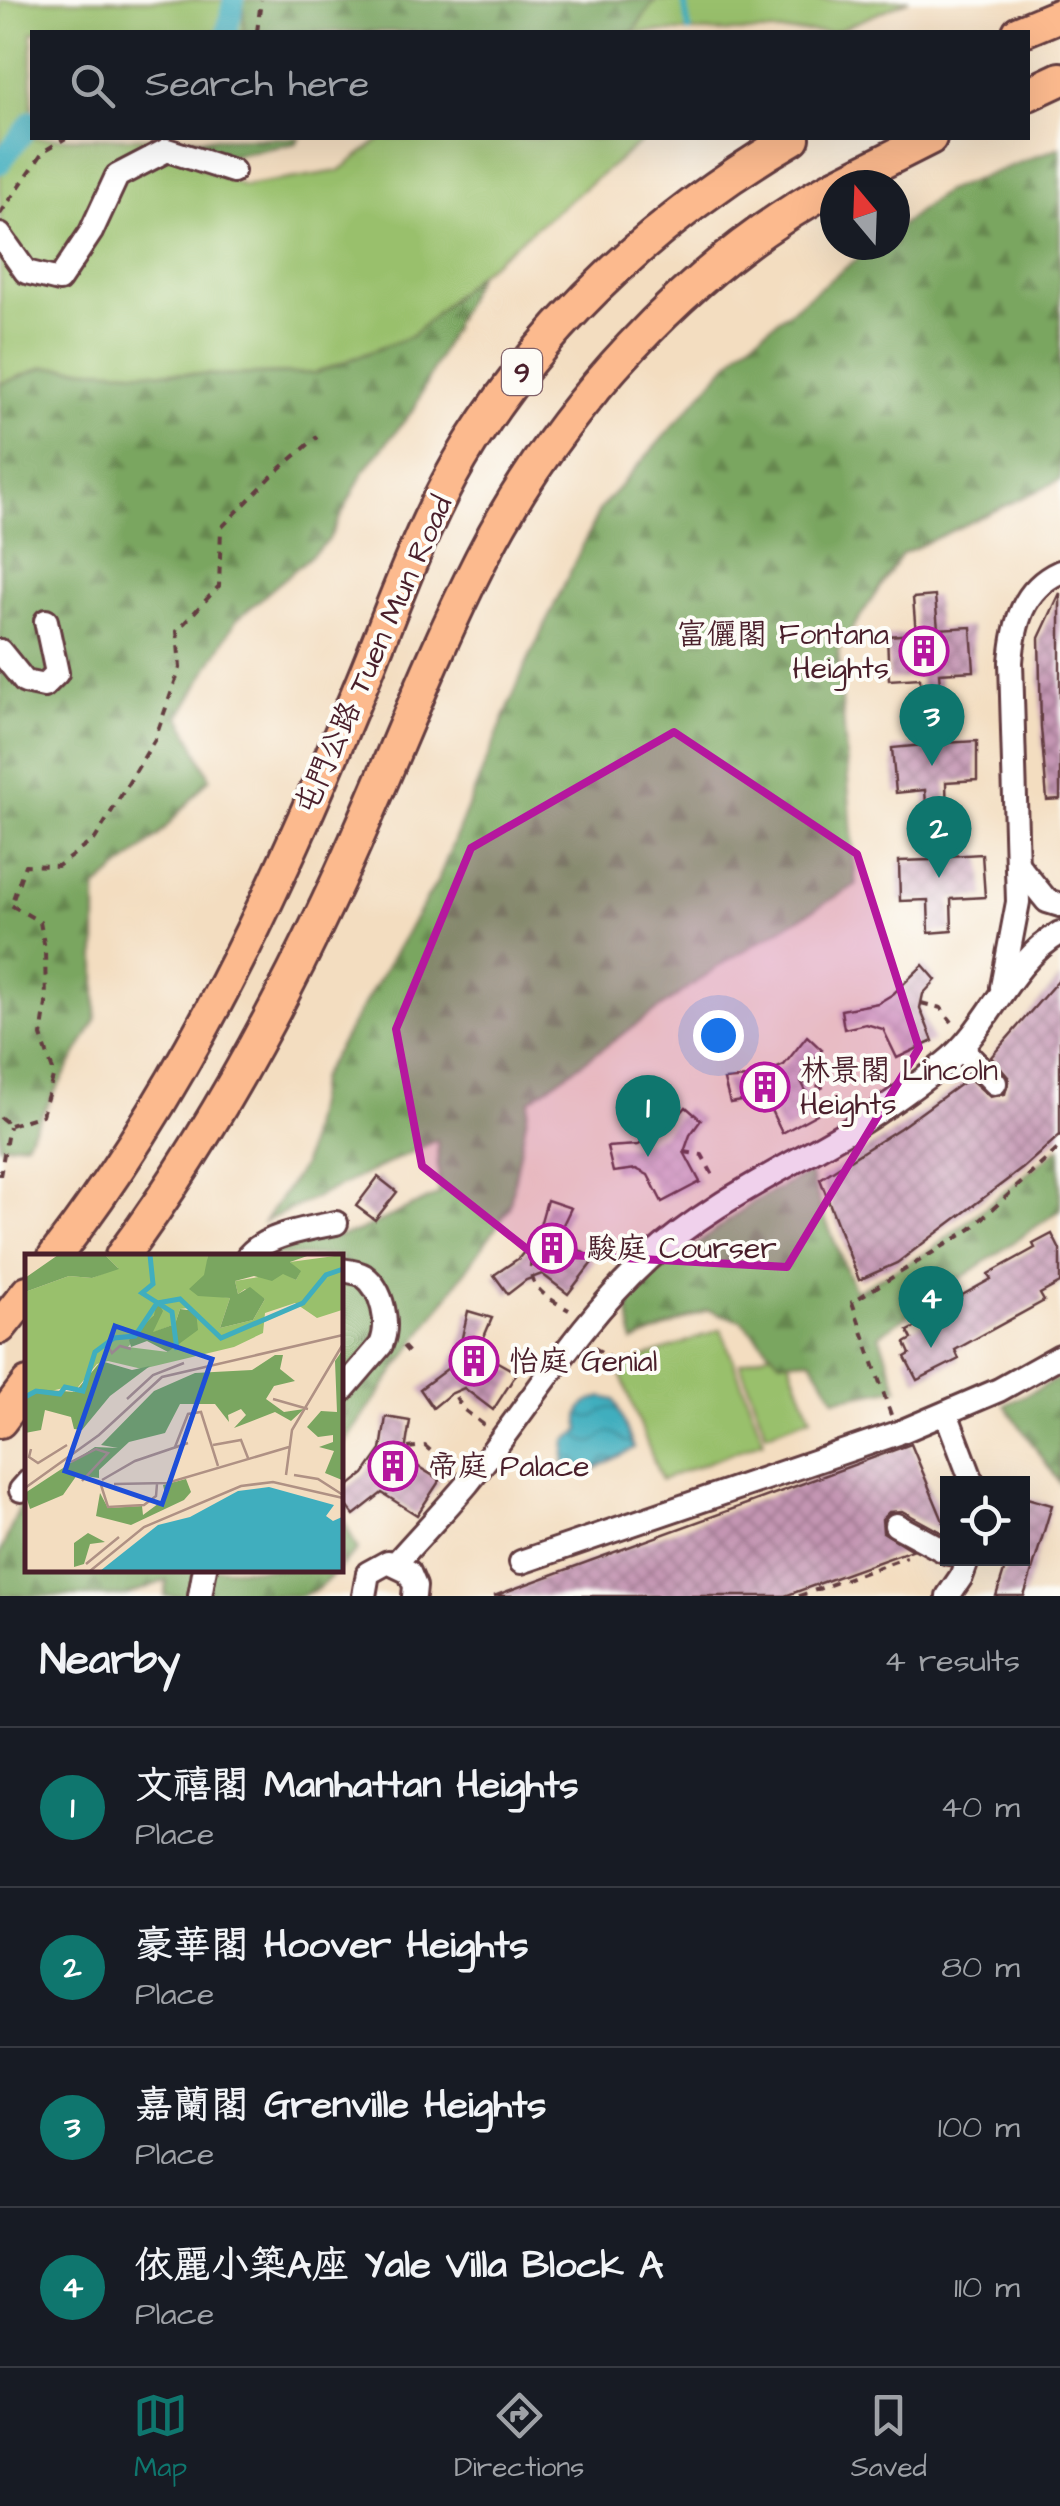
<!DOCTYPE html>
<html lang="en">
<head>
<meta charset="utf-8">
<style>
  :root { --surface:#171b24; --page:#20242c; --text:#f1f3f6; --muted:#9ea1a6; --line:#363941; --accent:#0f766e }
  body { margin:0; font-family:"Architects Daughter","LXGW WenKai TC",sans-serif; background:var(--page); color:var(--text) }
  .controls { position:absolute; right:30px; bottom:30px; display:grid; overflow:hidden; border-radius:0px; box-shadow:0 10px 40px #0002 }
  .controls button { width:90px; height:90px; display:grid; place-items:center; padding:0; border:0; border-bottom:2px solid var(--line); background:var(--surface); color:var(--text); font:50px sans-serif }
  .compass { position:absolute; left:820px; top:170px; width:90px; height:90px; border-radius:50%; background:var(--surface); box-shadow:0 10px 40px #0002; rotate:341deg }
  .you { position:absolute; left:718px; top:1035px; width:35px; height:35px; margin:-25px; border:8px solid #fff; border-radius:50%; background:#1a73e8; box-shadow:0 0 0 15px #1a73e833 }
  .badge { display:grid; place-items:center; width:65px; height:65px; border-radius:50%; background:var(--accent); color:#fff; font-size:32px; font-weight:700 }
  .pin { position:absolute; translate:-50% -82px; filter:drop-shadow(0 2px 5px #0008) }
  .pin::after { content:''; position:absolute; top:52px; width:35px; height:30px; background:inherit; clip-path:polygon(0 0,100% 0,50% 100%) }
  .list { margin:0; padding:0; list-style:none }
  h2 { display:flex; justify-content:space-between; align-items:center; height:130px; margin:0; padding:0 40px; font-size:42px }
  h2 small { font-size:32px; font-weight:400; color:var(--muted) }
  .list li { display:grid; grid-template-columns:65px 1fr auto; gap:30px; align-items:center; box-sizing:border-box; height:160px; padding:0 40px; border-top:2px solid var(--line) }
  .list b { display:block; font-size:38px; white-space:nowrap }
  .list p { margin:0; font-size:32px; white-space:nowrap; color:var(--muted) }
  .list em { font-size:32px; font-style:normal; color:var(--muted) }
  .icon { flex:none; width:55px; height:55px; fill:none; stroke:currentColor; stroke-width:2; stroke-linecap:round; stroke-linejoin:round }
  .map { position:relative; flex:none; width:1060px; height:1596px; overflow:hidden }
  .search { position:absolute; background:var(--surface); box-shadow:0 10px 40px #0002; left:30px; right:30px; top:30px; height:110px; display:flex; align-items:center; gap:25px; box-sizing:border-box; padding:0 35px; border-radius:0px; color:var(--muted); font-size:38px }
  .sheet { height:770px; background:var(--surface) }
  nav { display:flex; justify-content:space-around; align-items:center; box-sizing:border-box; height:140px; border-top:2px solid var(--line); background:var(--surface); font-size:28px; color:var(--muted) }
  nav a { display:grid; justify-items:center; gap:5px }
  nav .on { color:var(--accent) }
  .map>svg:first-child { display:block }
  .green { fill:#99c06c; stroke:#72704c; stroke-width:2.5 }
  .forest { fill:url(#forest-firs); stroke:#626246; stroke-width:2.5 }
  .water { fill:url(#water-waves); stroke:#456674; stroke-width:2.5 }
  .lines { fill:none; stroke-linecap:round; stroke-linejoin:round }
  .stream { stroke:#40aebe; stroke-width:6 }
  .canal { stroke:#40aebe; stroke-width:22 }
  .building { fill:url(#building-cross-hatch) }
  .minor-casing { stroke:#633c41; stroke-width:28 }
  .highway-casing { stroke:#633c41; stroke-width:38 }
  .path { stroke:#633c41; stroke-width:4; stroke-dasharray:8 8; stroke-linecap:butt }
  .minor { stroke:#fff; stroke-width:22 }
  .highway { stroke:#fcba8e; stroke-width:32 }
  .marked { fill:#b5179e; fill-opacity:0.2; stroke:#b5179e; stroke-width:8; stroke-linejoin:round }
  .labels { text-anchor:middle; stroke-width:8; stroke-linejoin:round; paint-order:stroke }
  .shield { fill:#fdfcf7; stroke:#806168; stroke-width:2.5 }
  .shield-label { font-size:28px; font-weight:bold; fill:#4a1f2b }
  .poi-label { font-size:30px; fill:#4a1f2b; stroke:#fdfcf7; text-anchor:start }
  .street-label { font-size:30px; fill:#4a1f2b; stroke:#fdfcf7 }
  .inset-river { fill:none; stroke:#40aebe; stroke-width:5 }
  .inset-road { fill:none; stroke:#af9184; stroke-width:2.5 }
  .view { fill:#1d4ed8; fill-opacity:0.15; stroke:#1d4ed8; stroke-width:5 }
  .inset-edge { fill:none; stroke:#4a1f2b; stroke-width:5 }
</style>
</head>
<body>
<div class="map">
<svg width="1060" height="1596" viewBox="0 0 1060 1596">
  <defs>
    <pattern id="forest-firs" width="22" height="20" patternUnits="userSpaceOnUse" patternTransform="scale(2.5)"><rect width="22" height="20" fill="#7aa660"/><path d="M5 1l3.5 6h-7zM16 11l3.5 6h-7z" fill="#66874f"/></pattern>
    <pattern id="water-waves" width="16" height="10" patternUnits="userSpaceOnUse" patternTransform="scale(2.5)"><rect width="16" height="10" fill="#40aebe"/><path d="M0 5q4-4 8 0t8 0" fill="none" stroke="#388d9b"/></pattern>
    <pattern id="building-cross-hatch" width="8" height="8" patternUnits="userSpaceOnUse" patternTransform="scale(2.5)"><rect width="8" height="8" fill="#c496b3"/><path d="M0 0l8 8M0 8l8-8" fill="none" stroke="#a17a92"/></pattern>
  </defs>
  <rect width="100%" height="100%" fill="#fdfcf7"/>
  <filter id="ink" filterUnits="userSpaceOnUse"><feTurbulence type="fractalNoise" baseFrequency=".01" numOctaves="2"/><feDisplacementMap in="SourceGraphic" scale="20" xChannelSelector="R" yChannelSelector="G"/><feConvolveMatrix kernelMatrix="1 2 1 2 8 2 1 2 1" color-interpolation-filters="sRGB"/></filter>
  <filter id="wash" filterUnits="userSpaceOnUse"><feTurbulence type="fractalNoise" baseFrequency=".0048" numOctaves="4" result="noise"/><feDisplacementMap in="SourceGraphic" scale="40" xChannelSelector="R" yChannelSelector="G"/><feGaussianBlur stdDeviation="2.25" result="paint"/><feColorMatrix in="noise" values="0 0 0 0 0 0 0 0 0 0 0 0 0 0 0 0 0 1.4 0 .05"/><feComposite in="paint" operator="in"/></filter>
  <g filter="url(#wash)">
    <rect width="100%" height="100%" fill="#f3ddc0"/>
    <g class="green">
      <polygon points="0,0 243,0 244,32 32,32 32,138 193,138 201,168 244,186 339,171 382,138 646,138 478,274 412,336 316,373 217,375 45,367 0,384"/>
      <polygon points="655,0 909,0 834,32 633,32"/>
      <polygon points="721,1329 764,1441 661,1480 618,1367"/>
      <polygon points="784,1347 811,1417 766,1434 740,1363"/>
    </g>
    <g class="forest">
      <polygon points="243,0 655,0 633,32 244,32"/>
      <polygon points="193,138 300,138 296,143 226,157"/>
      <polygon points="1060,147 1060,480 902,554 838,650 856,885 725,962 530,1100 509,1209 340,1449 340,1256 247,1256 357,1232 439,1194 437,1140 264,1222 303,1165 320,1078 438,880 524,669 600,509 741,349 875,245 895,245 895,230 943,192"/>
      <polygon points="478,274 414,409 364,471 328,541 236,620 180,716 210,778 158,836 96,888 96,1020 26,1142 0,1146 0,384 45,367 217,375 316,373 412,336"/>
      <polygon points="1060,1147 1060,1210 879,1335 898,1388 835,1399 811,1359 780,1361 741,1320 707,1310 633,1342 627,1296 753,1202 810,1172 822,1211 855,1291 931,1250"/>
      <polygon points="1060,1378 1060,1483 1005,1405"/>
      <polygon points="27,1489 28,1568 339,1569 318,1589 300,1596 164,1596 167,1580 125,1596 0,1596 0,1554"/>
      <polygon points="340,1513 358,1550 340,1567"/>
    </g>
    <path class="water" d="M603 1397 615 1400 634 1448 582 1476 564 1462 566 1440 580 1431C576 1410 582 1402 603 1397Z"/>
    <g class="lines">
      <polyline class="stream" points="684,0 689,31"/>
      <g class="canal">
        <polyline points="227,32 234,0"/>
        <polyline points="0,163 32,121"/>
      </g>
    </g>
    <g id="blocks">
      <g class="building">
        <polygon points="1060,593 1060,799 1047,800 1041,727 1039,638"/>
        <polygon points="935,596 938,629 971,627 974,671 939,673 945,743 977,741 977,780 946,782 948,856 982,854 985,897 951,899 952,931 929,933 928,900 900,901 899,861 930,860 925,790 896,793 892,748 923,745 920,678 889,680 887,636 916,634 913,598"/>
        <polygon points="923,965 936,980 923,994 920,1008 933,1041 897,1058 883,1029 866,1024 844,1029 841,1010 878,1003 893,994"/>
        <polygon points="1060,978 1060,1135 1023,1168 897,1263 859,1280 820,1179 900,1128 969,1078 990,1097 1005,1094 1009,1078 991,1057"/>
        <polygon points="807,1036 822,1050 805,1068 801,1081 817,1114 782,1133 768,1104 753,1099 730,1103 724,1080 758,1077 784,1065"/>
        <polygon points="686,1107 701,1120 690,1135 684,1152 700,1182 662,1202 648,1175 636,1169 613,1172 607,1147 638,1145 662,1134"/>
        <polygon points="378,1177 397,1192 375,1220 356,1206"/>
        <polygon points="547,1200 571,1208 558,1235 594,1260 568,1294 542,1274 526,1280 508,1294 494,1275 519,1258 537,1236"/>
        <polygon points="1052,1234 1060,1250 1060,1283 1040,1294 1044,1301 955,1350 959,1359 917,1380 905,1357 910,1354 905,1343 912,1339 908,1331 951,1310 948,1303 991,1279 988,1274 1035,1248 1033,1244"/>
        <polygon points="468,1311 492,1318 478,1351 517,1373 493,1410 464,1388 450,1394 433,1408 420,1389 447,1369 460,1346"/>
        <polygon points="386,1417 410,1421 404,1458 440,1480 417,1515 382,1493 354,1515 340,1497 340,1493 364,1474 381,1450"/>
        <polygon points="911,1444 948,1533 948,1536 902,1511 889,1512 882,1519 883,1532 912,1550 785,1596 494,1596"/>
        <polygon points="1027,1498 1052,1505 1027,1587 1024,1596 996,1596 1008,1558 1022,1558 1022,1512"/>
      </g>
    </g>
  </g>
  <g filter="url(#ink)">
    <use href="#blocks" fill-opacity="0" stroke="#633c41" stroke-width="2.5"/>
    <g class="lines">
      <g class="minor-casing">
        <g id="minor">
          <polyline points="0,235 26,272 59,280 91,232 117,176 167,150 233,171"/>
          <polyline points="0,651 25,682 44,686 57,673 46,621"/>
          <polyline points="1017,864 1047,901 1060,905"/>
          <path d="M1002 987 1018 902 1011 662C1014 625 1022 589 1060 572"/>
          <polyline points="962,1049 995,1083"/>
          <path d="M248 1256C265 1235 310 1228 336 1223"/>
          <path d="M340 1270C348 1271 358 1272 364 1276 383 1290 390 1324 381 1345L340 1393"/>
          <polyline points="946,1413 973,1484"/>
          <polyline points="21,1490 28,1482"/>
          <polyline points="896,1525 948,1553"/>
          <polyline points="521,1562 898,1433 999,1390 1060,1356"/>
          <path d="M396 1563C419 1537 444 1511 467 1484 527 1410 577 1324 648 1259 705 1207 773 1175 839 1136 876 1115 912 1089 945 1063 991 1026 1008 963 1060 933"/>
          <polyline points="200,1596 205,1568"/>
          <polyline points="364,1596 368,1573 388,1562 409,1572 415,1586 414,1596"/>
          <polyline points="948,1596 961,1577 968,1558"/>
        </g>
      </g>
      <g class="highway-casing">
        <g id="highway">
          <polyline points="1019,32 1060,15"/>
          <polyline points="1028,94 1060,79"/>
          <polyline points="837,185 930,138"/>
          <path d="M55 1256C187 1085 277 889 359 690 394 606 422 520 471 442 551 316 664 213 793 138"/>
          <path d="M122 1256C203 1146 269 1027 327 904 381 791 424 671 481 559 555 413 690 263 835 186"/>
          <polyline points="0,1327 28,1292"/>
          <polyline points="0,1421 28,1384"/>
        </g>
      </g>
      <g class="path">
        <polyline points="257,32 261,0"/>
        <polyline points="0,214 44,151 66,138"/>
        <polyline points="921,1003 941,1008 952,1022"/>
        <polyline points="801,1081 821,1086 834,1111"/>
        <polyline points="0,1117 10,1125"/>
        <polyline points="10,1125 42,1115 54,1074 41,1036 46,1004 45,949 40,922 11,905 25,865 58,866 95,839 155,739 180,668 177,631 219,586 221,528 275,473 317,437"/>
        <polyline points="684,1152 702,1155 716,1181"/>
        <polyline points="0,1176 9,1126"/>
        <path d="M532 1259C525 1287 548 1298 569 1310"/>
        <polyline points="403,1346 413,1357"/>
        <polyline points="594,1348 609,1356"/>
        <polyline points="456,1397 463,1409 484,1425"/>
        <polyline points="891,1415 852,1302 971,1229 1060,1147"/>
        <polyline points="408,1448 425,1446 450,1467"/>
        <polyline points="799,1596 907,1557"/>
      </g>
      <use href="#minor" class="minor"/>
      <use href="#highway" class="highway"/>
    </g>
  </g>
  <path class="marked" d="M674 732 857 854 919 1048 787 1267 532 1253 422 1166 396 1029 471 848Z"/>
  <defs>
    <g id="building-ring" transform="scale(2.5)"><circle r="9.5" fill="#fdfcf7" stroke="#b5179e" stroke-width="1.5"/><path d="M-4-6H4V6H1V3H-1V6H-4ZM-2.5-4.3h1.7v1.8h-1.7ZM.8-4.3h1.7v1.8H.8ZM-2.5-1h1.7V.8h-1.7ZM.8-1h1.7V.8H.8Z" fill="#b5179e"/></g>
  </defs>
  <g fill-rule="evenodd">
    <use href="#building-ring" x="924" y="651"/>
    <use href="#building-ring" x="765" y="1087"/>
    <use href="#building-ring" x="552" y="1248"/>
    <use href="#building-ring" x="474" y="1361"/>
    <use href="#building-ring" x="393" y="1466"/>
  </g>
  <g class="labels">
    <rect class="shield" x="502" y="349" width="40" height="46" rx="8"/>
    <g class="shield-label">
      <text x="522" y="382">9</text>
    </g>
    <g class="poi-label">
      <text x="889" y="644" text-anchor="end">富儷閣 Fontana<tspan x="889" dy="34">Heights</tspan></text>
      <text x="800" y="1080">林景閣 Lincoln<tspan x="800" dy="34">Heights</tspan></text>
      <text x="587" y="1258">駿庭 Courser</text>
      <text x="509" y="1371">怡庭 Genial</text>
      <text x="428" y="1476">帝庭 Palace</text>
    </g>
    <g class="street-label">
      <text transform="translate(373 655) rotate(-66)" y="10">屯門公路 Tuen Mun Road</text>
    </g>
  </g>
  <g transform="translate(25 1254)">
    <rect width="318" height="318" fill="#f3ddc0"/>
    <path d="M80 1H183L178 40 205 44 195 74 228 66 240 45 220 35 213 40 210 27 258 19 271 26 275 18 265 8 317 1V56L292 64 270 49 240 59 238 79 209 93 117 115 83 107 72 110 49 138 43 133 0 143V38L44 22 67 24 93 14ZM164 54 154 89 143 98 103 93 129 61 127 79 150 70 155 55Z" fill="#99c06c" fill-rule="evenodd"/>
    <path d="M33 1H80L94 15 67 24 44 22 0 38V24ZM183 1H285L265 8 276 17 271 26 258 20 247 27 229 22 210 27 213 40 225 33 240 45 228 66 195 74 205 44 173 42 164 35 179 21ZM132 47 138 57 128 78 150 70 155 55 171 57 173 76 143 98 122 87 106 93 104 86 129 61ZM317 97V226L300 219 309 197 294 193 308 188V181L293 183 282 173 296 157 312 158 310 107ZM250 101H258L255 115 270 127 249 132 241 145 259 158 279 155 266 167 250 158 209 174 221 161 216 155 203 161 204 168 190 150H155L140 179 104 188 74 216V224L52 221 38 241 5 255 0 239 70 193 93 194 76 191 129 137 170 119 227 116ZM76 107 107 116 125 112 85 142 57 176 49 175 46 163 20 156 16 176 0 179V143L11 135 50 138ZM161 225 166 238 159 246 106 271 71 262 75 239 83 254 117 252 118 261 141 244 138 231ZM63 279 80 288 65 290 59 310 49 313V289Z" fill="#7aa660"/>
    <path d="M244 233 309 251 301 262 308 267 317 263V317H75L133 271 165 263 213 237Z" fill="#40aebe"/>
    <path class="inset-river" d="M125 1 128 30 117 39 147 58 152 96M0 143 11 137 35 140 40 133 58 137 70 98 89 84 110 82 132 49 155 45 196 84 278 49 301 21 318 15"/>
    <path class="inset-road" d="M83 92 87 99 95 92 106 95M102 145 128 121 159 109M248 145 283 155M188 191 216 186 223 204M150 193 163 160 176 158 193 212M6 195 4 203 13 209 42 191M46 208 71 195 83 199 57 227M261 221 267 176 318 90M269 221 293 225 318 241M77 226 110 207 163 189M89 230 142 229 264 193M76 231 83 253 119 251 131 242 132 230M0 234 74 181 137 123 318 81M61 310 94 283M65 317 119 273 216 232 248 228 318 244"/>
    <path class="view" d="M90 72 187 105 137 250 40 217Z"/>
    <rect width="318" height="318" class="inset-edge"/>
  </g>
</svg>
<div class="controls">
<button><svg class="icon" aria-label="locate" viewBox="0 0 24 24"><circle cx="12" cy="12" r="6"/><path d="M12 2v4M12 18v4M2 12h4M18 12h4"/></svg></button>
</div>
<svg class="compass" viewBox="-18 -18 36 36"><path d="M0-13l5 13h-10z" fill="#e53935"/><path d="M0 13l5-13h-10z" fill="#9ea1a6"/></svg>
<div class="you"></div>
<div class="pin badge" style="left:648px;top:1157px">1</div>
<div class="pin badge" style="left:939px;top:878px">2</div>
<div class="pin badge" style="left:932px;top:766px">3</div>
<div class="pin badge" style="left:931px;top:1348px">4</div>
<div class="search"><svg class="icon" aria-label="search" viewBox="0 0 24 24"><circle cx="10" cy="10" r="6"/><path d="M15 15l6 6"/></svg>Search here</div>
</div>
<section class="sheet">
<h2>Nearby<small>4 results</small></h2>
<ul class="list">
<li><span class="badge">1</span><div><b>文禧閣 Manhattan Heights</b><p>Place</p></div><em>40 m</em></li>
<li><span class="badge">2</span><div><b>豪華閣 Hoover Heights</b><p>Place</p></div><em>80 m</em></li>
<li><span class="badge">3</span><div><b>嘉蘭閣 Grenville Heights</b><p>Place</p></div><em>100 m</em></li>
<li><span class="badge">4</span><div><b>依麗小築A座 Yale Villa Block A</b><p>Place</p></div><em>110 m</em></li>
</ul>
</section>
<nav>
<a class="on"><svg class="icon" aria-label="map" viewBox="0 0 24 24"><path d="M3 6l6-2 6 2 6-2v14l-6 2-6-2-6 2zM9 4v14M15 6v14"/></svg>Map</a>
<a><svg class="icon" aria-label="directions" viewBox="0 0 24 24"><path d="M12 3l9 9-9 9-9-9zM9 14v-3h6M13 9l2 2-2 2"/></svg>Directions</a>
<a><svg class="icon" aria-label="saved" viewBox="0 0 24 24"><path d="M7 4h10v16l-5-4-5 4z"/></svg>Saved</a>
</nav>
</body>
</html>
